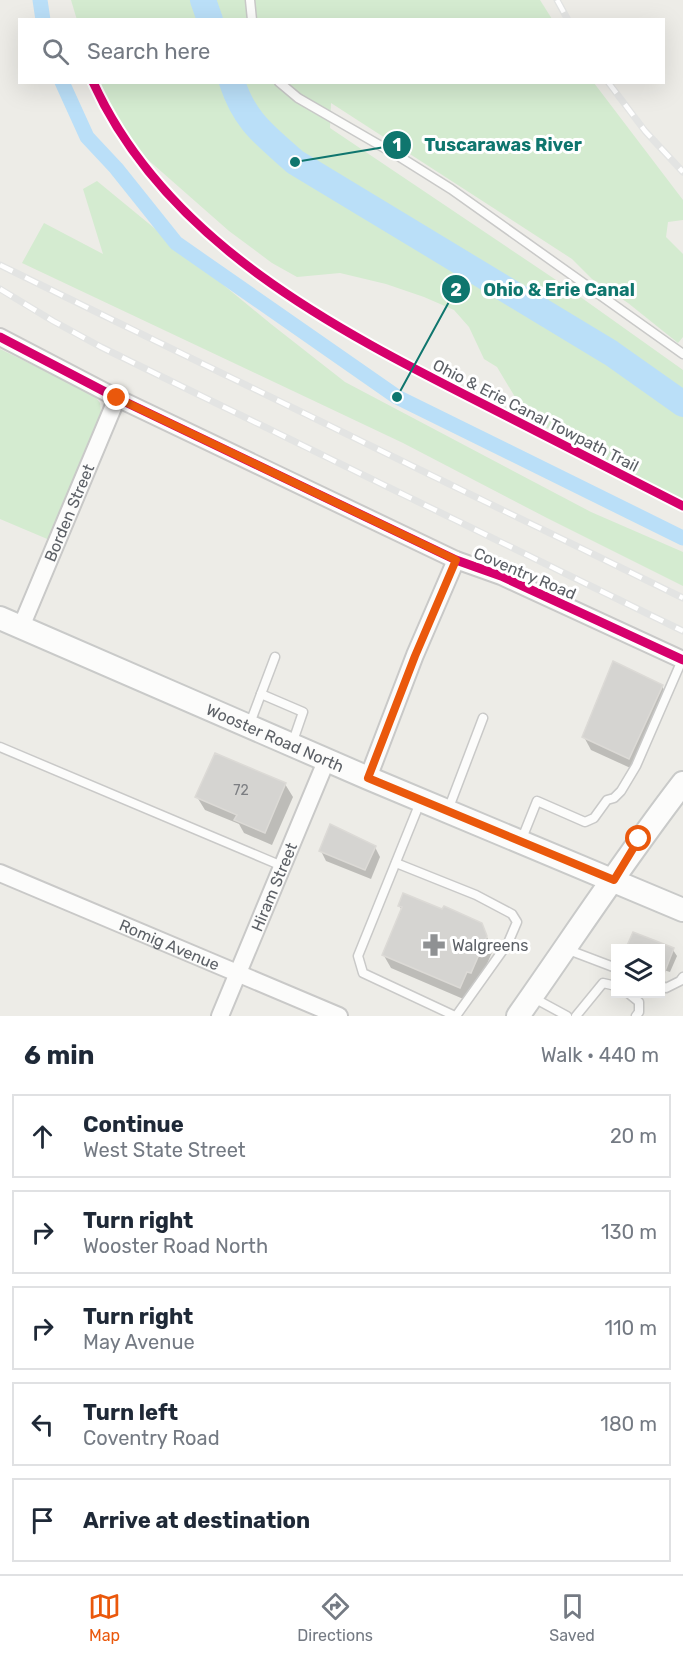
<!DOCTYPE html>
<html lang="en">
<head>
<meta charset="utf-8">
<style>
  :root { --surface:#fff; --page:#f2f2f3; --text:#1f2937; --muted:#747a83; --line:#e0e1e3; --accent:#ea580c }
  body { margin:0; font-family:Rubik,sans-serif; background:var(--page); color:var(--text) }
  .controls { position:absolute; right:18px; bottom:18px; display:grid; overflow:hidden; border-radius:0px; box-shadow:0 6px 24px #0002 }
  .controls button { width:54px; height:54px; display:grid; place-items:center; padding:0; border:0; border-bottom:2px solid var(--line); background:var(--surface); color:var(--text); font:30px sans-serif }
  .stop { position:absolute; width:18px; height:18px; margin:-14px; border:4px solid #ea580c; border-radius:50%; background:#fff }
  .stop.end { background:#ea580c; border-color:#fff; box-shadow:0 2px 6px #0008 }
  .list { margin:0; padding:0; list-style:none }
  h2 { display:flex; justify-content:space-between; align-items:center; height:78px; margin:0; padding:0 24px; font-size:26px }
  h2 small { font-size:20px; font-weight:400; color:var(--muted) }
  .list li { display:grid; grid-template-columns:39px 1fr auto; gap:18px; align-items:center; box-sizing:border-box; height:84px; margin:0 12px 12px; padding:0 12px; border:2px solid var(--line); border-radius:0px }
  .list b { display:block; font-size:22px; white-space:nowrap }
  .list p { margin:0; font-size:20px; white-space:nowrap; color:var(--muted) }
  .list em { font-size:20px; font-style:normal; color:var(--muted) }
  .icon { flex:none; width:33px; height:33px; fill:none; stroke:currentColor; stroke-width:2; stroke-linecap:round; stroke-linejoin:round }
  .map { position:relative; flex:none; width:683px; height:1016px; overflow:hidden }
  .search { position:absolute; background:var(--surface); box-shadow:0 6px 24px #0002; left:18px; right:18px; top:18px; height:66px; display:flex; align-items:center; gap:15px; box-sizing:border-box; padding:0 21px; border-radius:0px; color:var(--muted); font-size:22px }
  .sheet { height:558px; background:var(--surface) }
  nav { display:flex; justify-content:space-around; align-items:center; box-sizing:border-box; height:84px; border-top:2px solid var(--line); background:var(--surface); font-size:16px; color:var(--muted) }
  nav a { display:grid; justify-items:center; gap:3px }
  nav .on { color:var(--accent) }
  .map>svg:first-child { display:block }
  .green { fill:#d4ebd0 }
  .shadow { fill:#0003 }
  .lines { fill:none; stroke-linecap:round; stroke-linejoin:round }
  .canal { stroke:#badff8; stroke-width:15 }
  .river { stroke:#badff8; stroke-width:26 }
  .building { fill:#d5d4d1; stroke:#dcdad6; stroke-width:1.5 }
  .lane-casing { stroke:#c9c9c8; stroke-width:11 }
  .street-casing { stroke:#c9c9c8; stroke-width:20 }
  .secondary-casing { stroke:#c9cac9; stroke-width:26 }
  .lane { stroke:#fcfcfb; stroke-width:8 }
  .street { stroke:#fcfcfb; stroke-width:16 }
  .secondary { stroke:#fcfcfb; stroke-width:22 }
  .rail-casing { stroke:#e3e4e3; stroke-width:7 }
  .rail { stroke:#fff; stroke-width:4.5; stroke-dasharray:14; stroke-linecap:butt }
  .cycleway-casing { stroke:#fff; stroke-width:13 }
  .cycleway { stroke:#d6006c; stroke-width:9 }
  .route { stroke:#ea580c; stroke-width:8 }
  .labels { text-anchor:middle; stroke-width:6; stroke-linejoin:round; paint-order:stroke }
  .number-label { font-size:14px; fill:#7c7e82 }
  .street-label { font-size:16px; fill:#5c6066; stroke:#fff }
  .poi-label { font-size:16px; fill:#5c6066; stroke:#fff; text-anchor:start }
  .leader { fill:none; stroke:#0f766e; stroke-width:2 }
  .callout-dot { fill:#0f766e; stroke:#fff; stroke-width:2 }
  .mark-label { font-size:18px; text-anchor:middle; font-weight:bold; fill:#fff }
  .callout-label { font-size:18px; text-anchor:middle; font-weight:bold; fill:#0f766e; stroke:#fff; stroke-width:6; stroke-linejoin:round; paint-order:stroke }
</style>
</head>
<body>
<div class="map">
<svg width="683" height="1016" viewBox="0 0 683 1016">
  <rect width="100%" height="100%" fill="#edece7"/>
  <g class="green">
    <polygon points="71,0 540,0 552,19 77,20"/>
    <polygon points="96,83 594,83 683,200 683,220 668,222 666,237 683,254 683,337 678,343 628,303 592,279 572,259 331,103 330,128 565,286 683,370 683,501 527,417 497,367 484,359 469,327 454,310 424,297 386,284 340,273 297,277 272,263 229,231 138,151 102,102"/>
    <polygon points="97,181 271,324 345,382 591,512 683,552 683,586 547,518 403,443 22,263 44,223 103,254 83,189"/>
    <polygon points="0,349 94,395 100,403 101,413 52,541 0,519"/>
  </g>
  <g class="shadow">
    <polygon points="662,686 669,699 637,771 591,750 584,737"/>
    <polygon points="285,784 293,797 272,845 244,833 239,824 205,810 197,797"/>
    <polygon points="375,847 380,857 371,879 326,861 321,851"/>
    <polygon points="399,906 443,911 481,924 493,950 478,985 468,1001 391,968 383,954 402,910"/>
    <polygon points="634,934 673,950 677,956 670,972 660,969 660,948 628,948"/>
  </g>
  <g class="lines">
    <g class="canal">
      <polyline points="40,0 43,20"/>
      <polyline points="62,82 87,137 116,168 176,243 397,397 683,538"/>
    </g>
    <g class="river">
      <polyline points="203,0 210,20"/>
      <path d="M232 82C245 122 265 135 295 162L611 353 683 404"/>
    </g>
  </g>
  <g class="building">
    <polygon points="613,661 663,685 629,759 582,737"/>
    <polygon points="215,753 286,783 265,833 234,820 237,815 195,797"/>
    <polygon points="330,824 376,846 365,870 319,851"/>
    <polygon points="403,893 442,909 444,906 482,923 487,936 471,973 467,972 460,988 382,955 402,907 398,906"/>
    <polygon points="633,932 674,948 662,979 660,948 626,948"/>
  </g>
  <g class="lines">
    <g class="lane-casing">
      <g id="lane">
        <polyline points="250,0 252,20"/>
        <polyline points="279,82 298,98 400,157 451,189 683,354"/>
        <polyline points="261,694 275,657"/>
        <polyline points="249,726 261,694 303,712 292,744"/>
        <polyline points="0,747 282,866"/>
        <polyline points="421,800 358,956 363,973 455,1016"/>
        <polyline points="448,810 483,718"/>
        <polyline points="521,841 537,801 585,822 594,818 607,800 614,798 621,791 636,766 682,660"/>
        <polyline points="396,863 476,895 512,914 517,922 508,943 456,1016"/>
        <polyline points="566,949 616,968"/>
        <polyline points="660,985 666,988 680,981 683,977"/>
        <polyline points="628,993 639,1002 639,1012 636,1016"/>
        <polyline points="532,997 567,1016"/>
        <polyline points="576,1016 603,983 616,986"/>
      </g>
    </g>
    <g class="street-casing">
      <g id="street">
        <polyline points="0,337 117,398 456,560 501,576 683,660"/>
        <path id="s1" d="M21 627 117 398"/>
        <polyline points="368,778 415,655 456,560"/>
        <path id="s2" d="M0 873 339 1016"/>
        <path id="s3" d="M220 1016 327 759"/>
      </g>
    </g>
    <g class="secondary-casing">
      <g id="secondary">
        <path id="s4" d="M0 618 368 778 683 910"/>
        <path d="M518 1016C573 938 625 858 683 783"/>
      </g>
    </g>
    <use href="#lane" class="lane"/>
    <use href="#street" class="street"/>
    <use href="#secondary" class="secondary"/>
    <g class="rail-casing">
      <g id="rail">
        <polyline points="557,0 568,20"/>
        <polyline points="608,82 645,131 683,172"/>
        <polyline points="0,265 683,598"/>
        <polyline points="0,289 53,321 101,347 683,631"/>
      </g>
    </g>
    <use href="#rail" class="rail"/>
    <g class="cycleway-casing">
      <g id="cycleway">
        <path d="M93 82C166 243 335 329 485 405 551 439 617 473 683 506"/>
        <polyline points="0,337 117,398 456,560 501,576 683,660"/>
      </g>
    </g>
    <use href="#cycleway" class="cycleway"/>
  </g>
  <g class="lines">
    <polyline class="route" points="117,398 456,560 415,656 368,778 614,880 639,839"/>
  </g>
  <defs>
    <g id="pharmacy-bare" transform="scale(1.8)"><path d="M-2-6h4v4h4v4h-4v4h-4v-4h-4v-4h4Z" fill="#8f9193" stroke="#fff" stroke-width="2.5" paint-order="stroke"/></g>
  </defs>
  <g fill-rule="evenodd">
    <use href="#pharmacy-bare" x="434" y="945"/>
  </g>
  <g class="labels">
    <g class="number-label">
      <text x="241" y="795">72</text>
    </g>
    <g class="street-label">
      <text transform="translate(536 415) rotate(27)" y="6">Ohio &amp; Erie Canal Towpath Trail</text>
      <text dy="6" stroke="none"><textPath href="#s1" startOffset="124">Borden Street</textPath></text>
      <text transform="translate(525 573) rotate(23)" y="6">Coventry Road</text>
      <text dy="6" stroke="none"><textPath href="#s4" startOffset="300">Wooster Road North</textPath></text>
      <text dy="6" stroke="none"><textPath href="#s3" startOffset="140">Hiram Street</textPath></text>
      <text dy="6" stroke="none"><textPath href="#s2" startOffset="184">Romig Avenue</textPath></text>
    </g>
    <g class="poi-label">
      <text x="452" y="951">Walgreens</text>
    </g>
  </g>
  <path class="leader" d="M295 162L397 145M397 397L456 289"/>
  <g class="callout-dot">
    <circle cx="295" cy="162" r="6"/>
    <circle cx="397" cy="397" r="6"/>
    <circle cx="397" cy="145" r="15"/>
    <circle cx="456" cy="289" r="15"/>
  </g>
  <g class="mark-label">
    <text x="397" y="151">1</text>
    <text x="456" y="296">2</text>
  </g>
  <g class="callout-label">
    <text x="503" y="151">Tuscarawas River</text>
    <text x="559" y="296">Ohio &amp; Erie Canal</text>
  </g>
</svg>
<div class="controls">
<button><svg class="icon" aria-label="layers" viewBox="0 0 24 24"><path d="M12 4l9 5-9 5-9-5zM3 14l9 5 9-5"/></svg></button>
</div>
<div class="stop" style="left:639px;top:839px"></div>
<div class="stop end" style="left:117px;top:398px"></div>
<div class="search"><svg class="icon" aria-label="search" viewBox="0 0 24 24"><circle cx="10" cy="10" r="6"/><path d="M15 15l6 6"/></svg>Search here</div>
</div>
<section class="sheet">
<h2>6 min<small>Walk · 440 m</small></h2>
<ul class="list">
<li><svg class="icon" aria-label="ahead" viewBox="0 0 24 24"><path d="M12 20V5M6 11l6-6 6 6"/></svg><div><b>Continue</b><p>West State Street</p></div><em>20 m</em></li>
<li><svg class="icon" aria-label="right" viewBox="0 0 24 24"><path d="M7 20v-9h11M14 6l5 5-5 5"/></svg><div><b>Turn right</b><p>Wooster Road North</p></div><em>130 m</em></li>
<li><svg class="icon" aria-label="right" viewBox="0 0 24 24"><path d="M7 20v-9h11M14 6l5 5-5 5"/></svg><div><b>Turn right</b><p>May Avenue</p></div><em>110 m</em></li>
<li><svg class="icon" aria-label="left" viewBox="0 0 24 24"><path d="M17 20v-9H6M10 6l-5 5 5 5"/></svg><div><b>Turn left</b><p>Coventry Road</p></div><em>180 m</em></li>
<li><svg class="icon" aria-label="arrive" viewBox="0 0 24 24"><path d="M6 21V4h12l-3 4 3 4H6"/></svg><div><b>Arrive at destination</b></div></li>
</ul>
</section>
<nav>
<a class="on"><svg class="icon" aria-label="map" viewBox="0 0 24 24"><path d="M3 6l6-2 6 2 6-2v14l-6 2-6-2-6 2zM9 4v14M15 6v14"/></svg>Map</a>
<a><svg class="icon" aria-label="directions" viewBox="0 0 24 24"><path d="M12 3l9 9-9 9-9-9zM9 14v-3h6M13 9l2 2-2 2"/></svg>Directions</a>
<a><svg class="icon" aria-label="saved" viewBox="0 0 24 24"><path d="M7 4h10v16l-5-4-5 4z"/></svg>Saved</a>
</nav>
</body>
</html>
